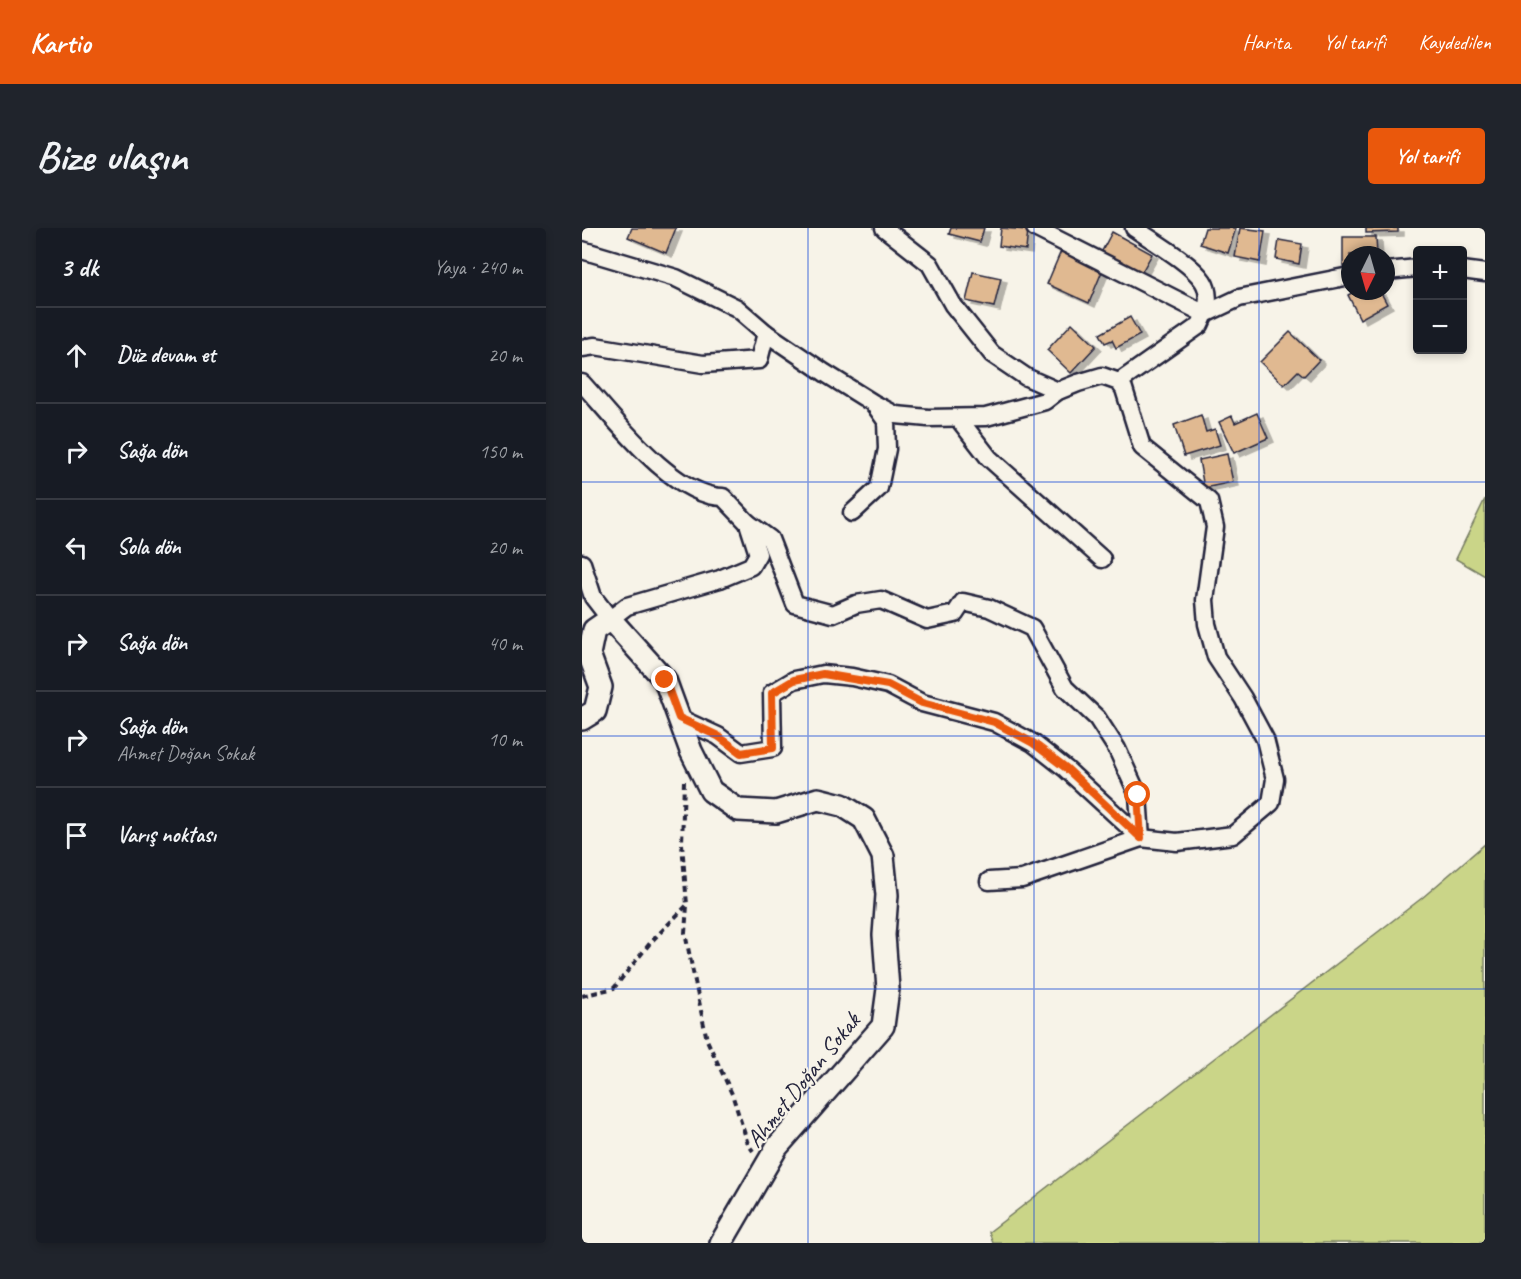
<!DOCTYPE html>
<html lang="tr">
<head>
<meta charset="utf-8">
<style>
  :root { --surface:#171b24; --page:#20242c; --text:#f1f3f6; --muted:#9ea1a6; --line:#363941; --accent:#ea580c }
  body { margin:0; font-family:Caveat,sans-serif; background:var(--page); color:var(--text) }
  .controls { position:absolute; right:18px; top:18px; display:grid; overflow:hidden; border-radius:6px; box-shadow:0 3px 9px #0003 }
  .controls button { width:54px; height:54px; display:grid; place-items:center; padding:0; border:0; border-bottom:2px solid var(--line); background:var(--surface); color:var(--text); font:30px sans-serif }
  .compass { position:absolute; left:759px; top:18px; width:54px; height:54px; border-radius:50%; background:var(--surface); box-shadow:0 3px 9px #0003; rotate:185deg }
  .stop { position:absolute; width:18px; height:18px; margin:-14px; border:4px solid #ea580c; border-radius:50%; background:#fff }
  .stop.end { background:#ea580c; border-color:#fff; box-shadow:0 2px 6px #0008 }
  .list { margin:0; padding:0; list-style:none }
  h2 { display:flex; justify-content:space-between; align-items:center; height:78px; margin:0; padding:0 24px; font-size:26px }
  h2 small { font-size:20px; font-weight:400; color:var(--muted) }
  .list li { display:grid; grid-template-columns:39px 1fr auto; gap:18px; align-items:center; box-sizing:border-box; height:96px; padding:0 24px; border-top:2px solid var(--line) }
  .list b { display:block; font-size:22px; white-space:nowrap }
  .list p { margin:0; font-size:20px; white-space:nowrap; color:var(--muted) }
  .list em { font-size:20px; font-style:normal; color:var(--muted) }
  .icon { flex:none; width:33px; height:33px; fill:none; stroke:currentColor; stroke-width:2; stroke-linecap:round; stroke-linejoin:round }
  .map { position:relative; flex:none; width:903px; height:1015px; overflow:hidden; border-radius:6px }
  header { display:flex; align-items:center; gap:36px; box-sizing:border-box; height:84px; padding:0 30px; background:var(--accent); color:#fff }
  header strong { font-size:28px }
  nav { display:flex; gap:33px; margin-inline-start:auto; font-size:21px }
  .intro { display:flex; align-items:center; justify-content:space-between; box-sizing:border-box; height:144px; padding:0 36px }
  h1 { margin:0; font-size:42px }
  .button { padding:15px 27px; border-radius:6px; background:var(--accent); color:#fff; font-size:21px; font-weight:700 }
  main { display:flex; gap:36px; padding:0 36px }
  aside { flex:1; background:var(--surface); border-radius:6px; box-shadow:0 3px 9px #0003 }
  .map>svg:first-child { display:block }
  .green { fill:#cad588; stroke:#767c62; stroke-width:1.5 }
  .building { fill:#e0b991; stroke:#22223b; stroke-width:1.5; filter:url(#shadow) }
  .lines { fill:none; stroke-linecap:round; stroke-linejoin:round }
  .minor-casing { stroke:#22223b; stroke-width:21 }
  .tertiary-casing { stroke:#22223b; stroke-width:26 }
  .path { stroke:#22223b; stroke-width:4; stroke-dasharray:6 4.5; stroke-linecap:butt }
  .minor { stroke:#f7f3e8; stroke-width:16 }
  .tertiary { stroke:#f7f3e8; stroke-width:21 }
  .route { stroke:#ea580c; stroke-width:8 }
  .grid { fill:none; stroke:#1d4ed8; stroke-width:1.5; stroke-opacity:0.55 }
  .labels { text-anchor:middle; stroke-width:4.5; stroke-linejoin:round; paint-order:stroke }
  .street-label { font-size:24px; fill:#22223b; stroke:#f7f3e8 }
</style>
</head>
<body>
<header>
<strong>Kartio</strong>
<nav><a>Harita</a><a>Yol tarifi</a><a>Kaydedilen</a></nav>
</header>
<div class="intro"><h1>Bize ulaşın</h1><a class="button">Yol tarifi</a></div>
<main>
<aside>
<h2>3 dk<small>Yaya · 240 m</small></h2>
<ul class="list">
<li><svg class="icon" aria-label="ahead" viewBox="0 0 24 24"><path d="M12 20V5M6 11l6-6 6 6"/></svg><div><b>Düz devam et</b></div><em>20 m</em></li>
<li><svg class="icon" aria-label="right" viewBox="0 0 24 24"><path d="M7 20v-9h11M14 6l5 5-5 5"/></svg><div><b>Sağa dön</b></div><em>150 m</em></li>
<li><svg class="icon" aria-label="left" viewBox="0 0 24 24"><path d="M17 20v-9H6M10 6l-5 5 5 5"/></svg><div><b>Sola dön</b></div><em>20 m</em></li>
<li><svg class="icon" aria-label="right" viewBox="0 0 24 24"><path d="M7 20v-9h11M14 6l5 5-5 5"/></svg><div><b>Sağa dön</b></div><em>40 m</em></li>
<li><svg class="icon" aria-label="right" viewBox="0 0 24 24"><path d="M7 20v-9h11M14 6l5 5-5 5"/></svg><div><b>Sağa dön</b><p>Ahmet Doğan Sokak</p></div><em>10 m</em></li>
<li><svg class="icon" aria-label="arrive" viewBox="0 0 24 24"><path d="M6 21V4h12l-3 4 3 4H6"/></svg><div><b>Varış noktası</b></div></li>
</ul>
</aside>
<div class="map">
<svg width="903" height="1015" viewBox="0 0 903 1015">
  <defs>
    <filter id="shadow"><feDropShadow dx="6" dy="4" stdDeviation="0" flood-color="#0004"/></filter>
  </defs>
  <rect width="100%" height="100%" fill="#f7f3e8"/>
  <filter id="ink" filterUnits="userSpaceOnUse"><feTurbulence type="fractalNoise" baseFrequency=".0167" numOctaves="2"/><feDisplacementMap in="SourceGraphic" scale="12" xChannelSelector="R" yChannelSelector="G"/><feConvolveMatrix kernelMatrix="1 2 1 2 8 2 1 2 1" color-interpolation-filters="sRGB"/></filter>
  <g filter="url(#ink)">
    <g class="green">
      <polygon points="903,271 903,348 874,331"/>
      <polygon points="903,616 903,1015 411,1015 407,1004 840,670"/>
    </g>
    <g class="building">
      <polygon points="50,0 94,0 84,25 46,9"/>
      <polygon points="369,0 402,0 398,14 367,6"/>
      <polygon points="419,0 446,2 444,22 417,18"/>
      <polygon points="623,0 654,0 646,25 618,16"/>
      <polygon points="658,0 683,3 678,34 653,29"/>
      <polygon points="784,0 816,0 816,4 784,5"/>
      <polygon points="530,4 570,26 558,47 519,25"/>
      <polygon points="761,9 794,9 795,27 768,27 768,38 761,38"/>
      <polygon points="697,12 720,16 717,36 694,31"/>
      <polygon points="479,23 521,41 507,75 465,56"/>
      <polygon points="391,44 419,50 412,79 384,73"/>
      <polygon points="773,63 798,63 805,76 778,91 766,67"/>
      <polygon points="548,89 558,107 534,120 530,112 523,115 518,106"/>
      <polygon points="490,95 514,118 489,145 465,122"/>
      <polygon points="708,104 737,132 722,148 716,143 702,157 678,134"/>
      <polygon points="675,185 686,210 652,225 637,194 650,188 653,195"/>
      <polygon points="619,187 624,204 633,201 638,217 602,228 592,197"/>
      <polygon points="645,226 651,254 622,260 617,232"/>
    </g>
    <g class="lines">
      <g class="minor-casing">
        <g id="minor">
          <polyline points="302,0 348,36 371,77 410,126 444,149 476,163"/>
          <path d="M453 0 623 86C627 76 627 62 621 53 609 35 571 13 552 0"/>
          <polyline points="0,22 94,50 155,80 184,105 243,145 291,175 314,187 346,190 404,189 463,173 476,163 496,155 520,148 537,154 618,97 623,86 657,70 768,48"/>
          <polyline points="880,42 903,45"/>
          <polyline points="804,43 836,40"/>
          <polyline points="0,120 13,118 121,136 177,132 184,105"/>
          <path d="M0 155C33 191 90 268 141 269L166 295 176 326 169 338 138 351 45 378 28 391 11 369 0 335"/>
          <polyline points="376,190 407,230 520,331"/>
          <polyline points="270,285 297,260 305,221 304,193 292,176"/>
          <polyline points="166,295 188,311 213,376 251,386 274,376 299,372 345,392 373,386 381,374 407,380 450,400 483,460 515,490 535,521 556,567 559,610 440,651 407,653"/>
          <polyline points="97,490 136,508 159,525 191,520 190,465 212,452 241,446 270,449 306,457 340,475 412,494 451,515 484,541 559,610 595,614 651,607 689,575 693,551 683,511 661,470 634,429 625,396 623,372 633,299 627,273 560,219 542,161 537,154"/>
        </g>
      </g>
      <g class="tertiary-casing">
        <polyline id="tertiary" points="0,491 13,483 19,459 7,426 12,402 28,391 83,452 109,523 129,563 156,582 194,584 236,571 260,577 282,591 301,628 305,667 302,707 306,761 301,798 195,919 139,1015"/>
      </g>
      <g class="path">
        <polyline points="102,553 100,616 105,677 103,705 125,812 150,866 166,916 171,923"/>
        <polyline points="0,768 32,760 69,714 105,677"/>
      </g>
      <use href="#minor" class="minor"/>
      <use href="#tertiary" class="tertiary"/>
    </g>
  </g>
  <g class="lines" filter="url(#ink)">
    <polyline class="route" points="83,452 97,490 136,508 159,525 191,520 190,465 212,452 241,446 306,457 340,475 412,494 451,515 484,540 559,610 556,567"/>
  </g>
  <path class="grid" d="M226 0V1015M452 0V1015M677 0V1015M0 254H903M0 508H903M0 761H903"/>
  <g class="labels">
    <g class="street-label">
      <text transform="translate(221 852) rotate(-51)" y="8">Ahmet Doğan Sokak</text>
    </g>
  </g>
</svg>
<div class="controls">
<button>+</button>
<button>−</button>
</div>
<svg class="compass" viewBox="-18 -18 36 36"><path d="M0-13l5 13h-10z" fill="#e53935"/><path d="M0 13l5-13h-10z" fill="#9ea1a6"/></svg>
<div class="stop" style="left:556px;top:567px"></div>
<div class="stop end" style="left:83px;top:452px"></div>
</div>
</main>
</body>
</html>
